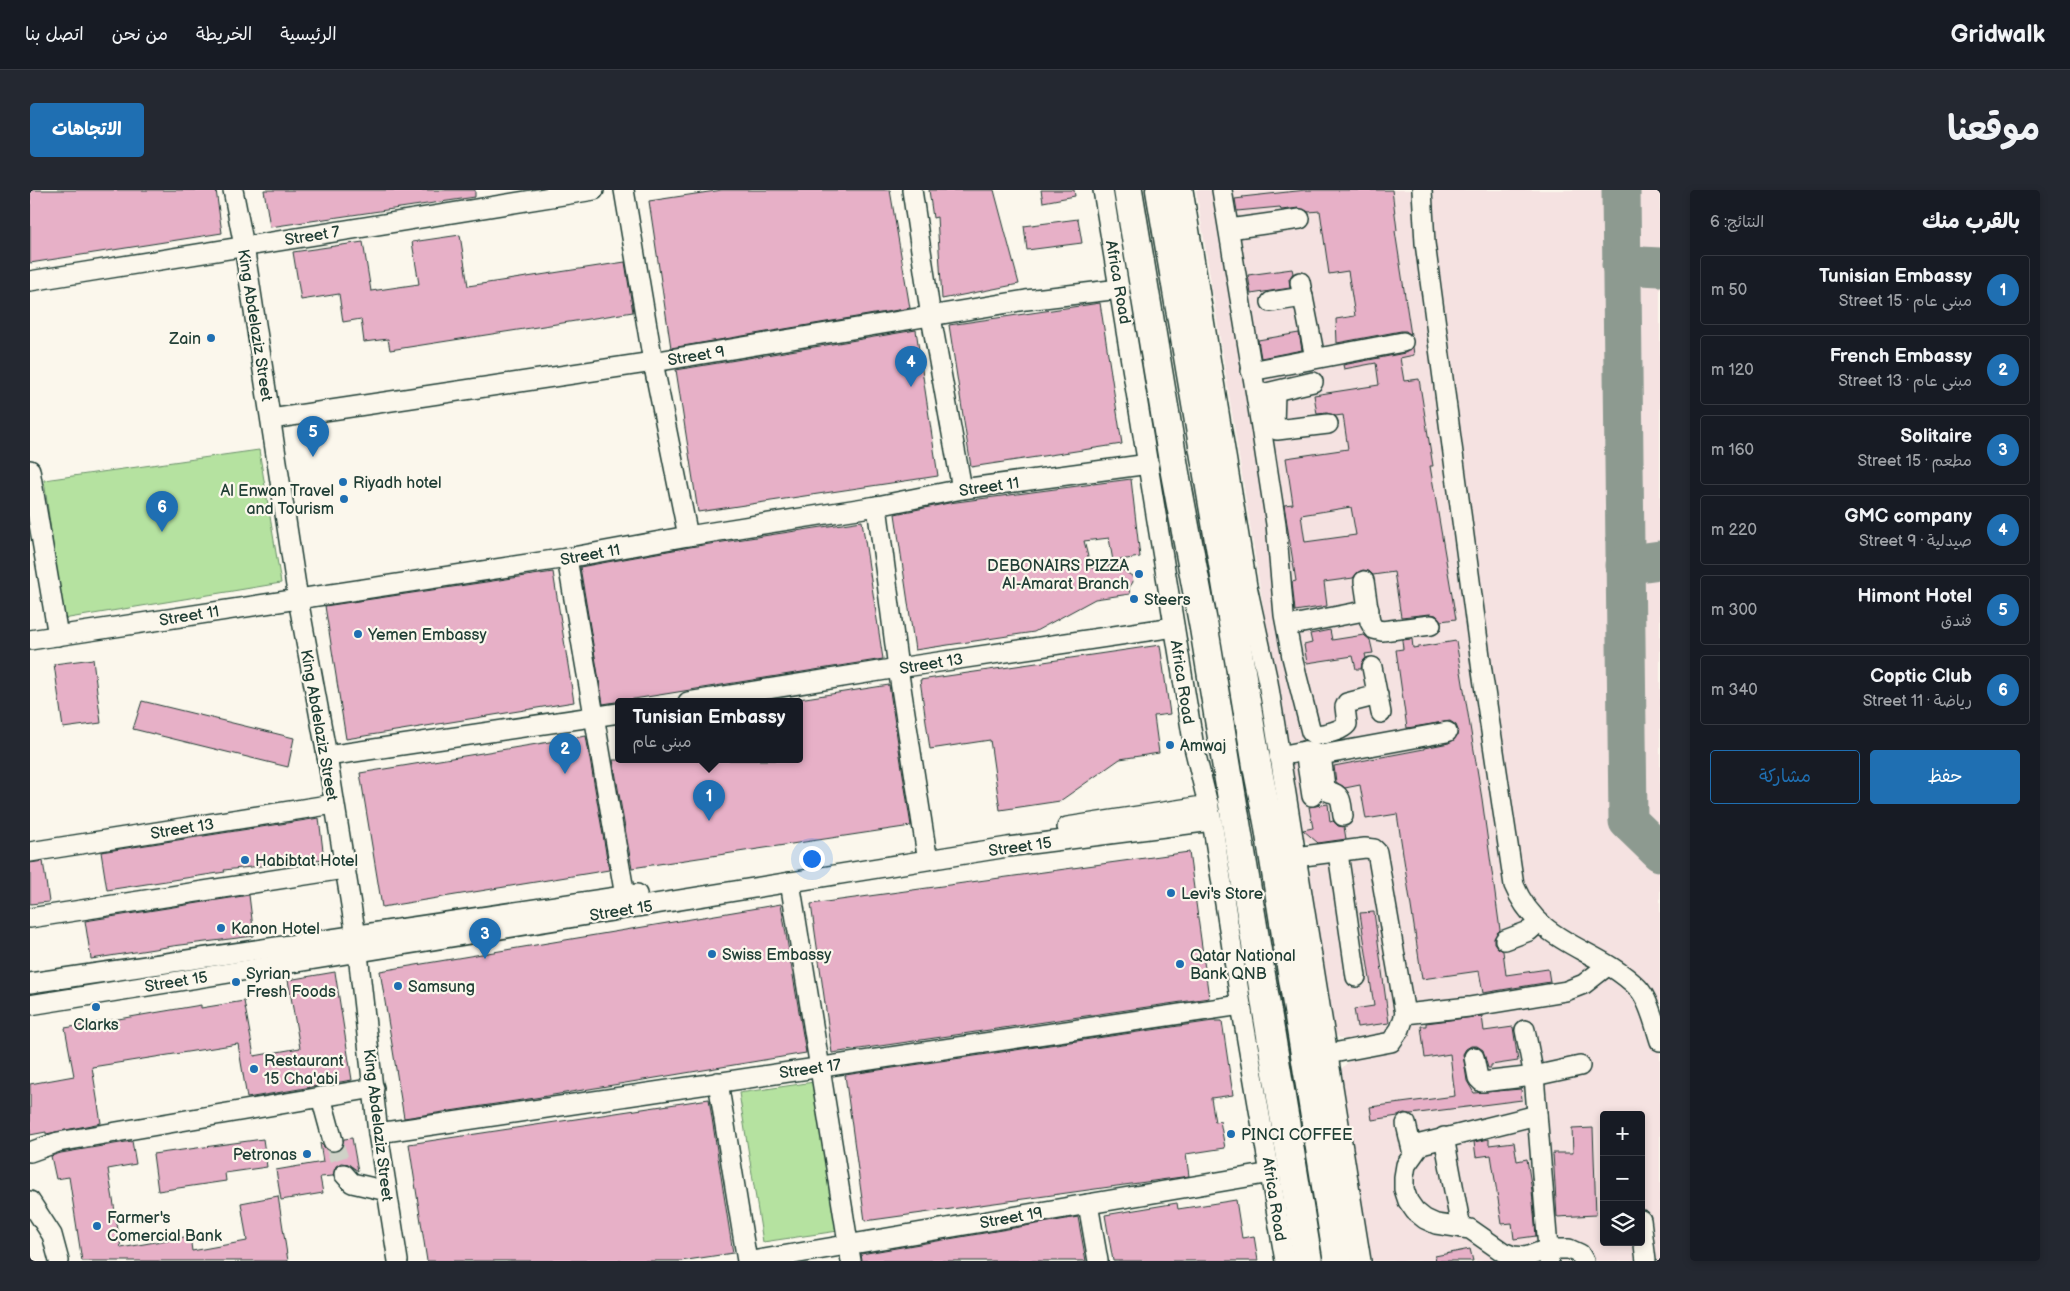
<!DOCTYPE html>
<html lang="ar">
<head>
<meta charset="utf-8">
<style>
  :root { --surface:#171b24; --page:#242831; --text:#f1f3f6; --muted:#9ea1a6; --line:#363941; --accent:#1f6fb2 }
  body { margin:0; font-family:"Balsamiq Sans","Playpen Sans Arabic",sans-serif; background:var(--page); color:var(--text); direction:rtl }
  .controls { position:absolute; right:15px; bottom:15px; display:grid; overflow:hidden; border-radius:5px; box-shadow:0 2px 8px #0003 }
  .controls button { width:45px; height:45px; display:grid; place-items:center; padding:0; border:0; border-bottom:1px solid var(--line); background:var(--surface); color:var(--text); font:25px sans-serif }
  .you { position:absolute; left:781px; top:668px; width:18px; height:18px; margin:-12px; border:4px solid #fff; border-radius:50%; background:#1a73e8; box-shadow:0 0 0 8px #1a73e833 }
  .badge { display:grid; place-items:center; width:32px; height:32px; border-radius:50%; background:var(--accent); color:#fff; font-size:16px; font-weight:700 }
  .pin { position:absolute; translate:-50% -41px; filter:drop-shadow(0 1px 2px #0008) }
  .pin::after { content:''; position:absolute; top:26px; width:18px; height:15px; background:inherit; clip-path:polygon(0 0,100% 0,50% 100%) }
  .popup { position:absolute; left:585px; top:508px; width:188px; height:65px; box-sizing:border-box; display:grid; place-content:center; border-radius:5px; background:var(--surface); filter:drop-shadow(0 1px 4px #0005); font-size:16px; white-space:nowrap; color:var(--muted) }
  .popup b { font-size:19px; color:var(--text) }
  .popup::after { content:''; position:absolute; left:50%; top:100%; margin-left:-10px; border:10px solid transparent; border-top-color:var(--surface) }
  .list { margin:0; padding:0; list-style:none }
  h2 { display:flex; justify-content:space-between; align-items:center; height:65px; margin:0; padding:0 20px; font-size:21px }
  h2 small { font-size:16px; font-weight:400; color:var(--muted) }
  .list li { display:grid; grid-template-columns:32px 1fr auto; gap:15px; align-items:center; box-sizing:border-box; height:70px; margin:0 10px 10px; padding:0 10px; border:1px solid var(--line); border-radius:5px }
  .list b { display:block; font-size:19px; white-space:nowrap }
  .list p { margin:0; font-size:16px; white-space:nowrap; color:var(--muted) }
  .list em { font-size:16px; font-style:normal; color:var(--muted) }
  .actions { display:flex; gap:10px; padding:15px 20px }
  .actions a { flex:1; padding:11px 0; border:1px solid var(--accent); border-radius:5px; text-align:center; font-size:18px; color:var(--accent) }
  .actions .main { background:var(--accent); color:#fff }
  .icon { flex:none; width:28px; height:28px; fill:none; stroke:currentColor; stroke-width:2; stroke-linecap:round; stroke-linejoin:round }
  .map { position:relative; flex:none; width:1630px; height:1071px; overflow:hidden; direction:ltr; border-radius:5px }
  header { display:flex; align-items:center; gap:30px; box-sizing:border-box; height:70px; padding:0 25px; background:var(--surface); border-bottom:1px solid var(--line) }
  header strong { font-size:24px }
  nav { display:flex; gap:28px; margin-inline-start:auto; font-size:18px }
  .intro { display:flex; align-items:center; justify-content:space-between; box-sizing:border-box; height:120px; padding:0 30px }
  h1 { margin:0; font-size:35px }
  .button { padding:12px 22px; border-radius:5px; background:var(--accent); color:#fff; font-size:18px; font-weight:700 }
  main { display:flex; gap:30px; padding:0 30px }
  aside { flex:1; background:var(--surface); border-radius:5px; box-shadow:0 2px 8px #0003 }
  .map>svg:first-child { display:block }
  .built { fill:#f5e2e1; fill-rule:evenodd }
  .green { fill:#b5e2a0; stroke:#6a906a }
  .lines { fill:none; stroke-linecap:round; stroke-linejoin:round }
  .taxiway { stroke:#8d9a90; stroke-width:39 }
  .building { fill:#e7b0c7; stroke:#1f3d34; fill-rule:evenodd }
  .minor-tunnel { stroke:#cfd2c7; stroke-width:19; stroke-dasharray:19 9; stroke-linecap:butt }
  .minor-casing { stroke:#1f3d34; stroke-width:22 }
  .highway-casing { stroke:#1f3d34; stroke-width:31 }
  .minor { stroke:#fbf7ec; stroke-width:19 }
  .highway { stroke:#fbf7ec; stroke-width:28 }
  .poi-dot { fill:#1f6fb2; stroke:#fbf7ec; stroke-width:2 }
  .labels { text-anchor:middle; stroke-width:4.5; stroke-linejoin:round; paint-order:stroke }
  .street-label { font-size:16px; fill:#1f3d34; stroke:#fbf7ec }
  .poi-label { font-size:16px; fill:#1f3d34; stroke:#fbf7ec; text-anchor:start }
</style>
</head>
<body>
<header>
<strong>Gridwalk</strong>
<nav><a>الرئيسية</a><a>الخريطة</a><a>من نحن</a><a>اتصل بنا</a></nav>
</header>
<div class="intro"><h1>موقعنا</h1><a class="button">الاتجاهات</a></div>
<main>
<aside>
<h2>بالقرب منك<small>النتائج: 6</small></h2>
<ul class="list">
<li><span class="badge">1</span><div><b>Tunisian Embassy</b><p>مبنى عام · Street 15</p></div><em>50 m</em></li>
<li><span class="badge">2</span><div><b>French Embassy</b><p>مبنى عام · Street 13</p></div><em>120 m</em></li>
<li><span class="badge">3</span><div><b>Solitaire</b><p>مطعم · Street 15</p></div><em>160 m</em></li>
<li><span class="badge">4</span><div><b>GMC company</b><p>صيدلية · Street 9</p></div><em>220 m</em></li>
<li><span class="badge">5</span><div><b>Himont Hotel</b><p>فندق</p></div><em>300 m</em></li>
<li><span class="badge">6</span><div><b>Coptic Club</b><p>رياضة · Street 11</p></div><em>340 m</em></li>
</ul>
<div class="actions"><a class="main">حفظ</a><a>مشاركة</a></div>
</aside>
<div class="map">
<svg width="1630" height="1071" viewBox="0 0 1630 1071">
  <rect width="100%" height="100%" fill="#fbf7ec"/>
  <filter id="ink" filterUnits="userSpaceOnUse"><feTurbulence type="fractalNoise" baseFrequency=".02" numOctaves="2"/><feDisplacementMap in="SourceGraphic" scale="10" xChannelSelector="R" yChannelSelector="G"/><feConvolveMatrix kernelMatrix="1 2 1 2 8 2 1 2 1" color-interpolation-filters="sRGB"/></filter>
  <g filter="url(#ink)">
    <path class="built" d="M1166 0H1630V1071H1341L1311 879 1319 871 1317 861 1316 851 1303 844 1279 682 1286 673 1283 656 1270 647 1259 576 1267 565 1266 556 1254 547ZM1574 925H1611V1052H1574Z"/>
    <g class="green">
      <polygon points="229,260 251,393 33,429 14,290"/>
      <polygon points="784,892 808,1041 733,1052 709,903"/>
    </g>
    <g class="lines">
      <g class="taxiway">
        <polyline points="1591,0 1598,631 1630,662"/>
        <polyline points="1591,75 1630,77"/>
        <polyline points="1594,375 1630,370"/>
      </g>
    </g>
    <g class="building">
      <polygon points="0,0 186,0 192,43 0,73"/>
      <polygon points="234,0 445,0 445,7 240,37"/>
      <polygon points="692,0 860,0 880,118 641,158 619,11"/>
      <polygon points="899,0 964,0 989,94 912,109 907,27 903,28"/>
      <polygon points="1011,0 1044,0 1045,6 1013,12"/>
      <polygon points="1276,0 1362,0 1367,40 1365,41 1381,145 1376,141 1371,141 1307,153 1306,129 1325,126 1318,81 1299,84 1290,21 1279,22 1269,18 1251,20 1250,17 1207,21 1205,9 1213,8 1212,7"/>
      <polygon points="1048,29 1052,53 997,60 994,36"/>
      <polygon points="430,45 438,96 595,72 603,122 360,160 358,149 334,152 331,129 313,132 309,104 271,110 263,62 333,52 341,101 389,94 382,52"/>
      <polygon points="1262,79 1263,83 1259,89 1260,98 1221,104 1218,85"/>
      <polygon points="1070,113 1092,254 941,277 919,135"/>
      <polygon points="886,140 908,286 668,322 646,180"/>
      <polygon points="1269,143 1272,160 1231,168 1228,150"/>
      <path d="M1383 157 1384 165 1370 168 1374 191 1389 189 1403 276H1400L1426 429 1411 431 1406 425 1400 424 1371 427 1364 382 1343 385 1339 381 1333 380 1327 383 1323 388 1294 392 1297 416 1265 421 1262 392 1266 391 1254 315 1263 314 1256 268 1318 259 1313 225 1305 226 1297 223 1287 224 1284 205 1349 195 1346 173 1314 179 1313 175 1375 163ZM1321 317 1326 345 1275 352 1271 325Z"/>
      <polygon points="1101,289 1110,367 1083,371 1079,348 1054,351 1061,378 1085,375 1102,386 1103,392 1099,398 1100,404 1065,409 1004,442 885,460 865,324 919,313"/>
      <polygon points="832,331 853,469 573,514 550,377 660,357"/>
      <polygon points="523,382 544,512 316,549 295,416"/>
      <polygon points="1300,440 1302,450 1334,445 1340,450 1343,463 1335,464 1336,468 1332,473 1331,479 1326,479 1323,466 1277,473 1274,455 1282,453 1280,444"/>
      <polygon points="1382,449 1383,458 1426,451 1452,609 1470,740 1464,748 1464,753 1468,758 1473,761 1476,785 1518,779 1520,792 1453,803 1449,781 1392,789 1367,624 1336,629 1330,595 1315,598 1306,592 1304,576 1394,559 1394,558 1419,553 1427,546 1428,540 1426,535 1420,531 1377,538 1366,460 1373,459 1372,450"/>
      <polygon points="1130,455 1140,524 1124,526 1129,563 1090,569 1030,611 970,620 960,550 900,559 890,490"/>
      <polygon points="63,469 71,533 33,538 24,474"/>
      <polygon points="859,495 881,636 602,678 583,570 769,570 769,509"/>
      <polygon points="112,511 264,548 258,577 103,539"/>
      <polygon points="556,546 579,680 352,717 330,583"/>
      <polygon points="1298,614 1300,632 1303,631 1308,636 1314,637 1316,649 1288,653 1273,640 1283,638 1279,617"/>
      <polygon points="289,628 294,669 194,680 195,682 77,700 71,662"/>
      <polygon points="1159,662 1179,808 802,863 781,714"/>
      <polygon points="13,671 19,712 0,714 0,673"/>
      <polygon points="219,705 224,746 143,756 61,769 55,731"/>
      <polygon points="751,714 776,863 505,908 374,928 350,781"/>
      <polygon points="1344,722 1359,833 1327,837 1324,819 1344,816 1330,723"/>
      <polygon points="305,782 322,890 217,908 208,854 62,877 71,933 16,944 16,942 0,945 0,894 44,886 35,838 171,815 171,818 214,811 224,866 270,858 258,790"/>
      <polygon points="1452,826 1454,841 1483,837 1488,871 1461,875 1461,878 1458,878 1453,860 1447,856 1441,856 1436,859 1433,864 1437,891 1444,903 1491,899 1492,910 1381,924 1374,923 1368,926 1342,930 1340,917 1425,906 1420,864 1395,868 1391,836 1396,836 1396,833"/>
      <polygon points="1183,831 1192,831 1203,905 1181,908 1185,932 1190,931 1195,958 1156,964 1159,986 835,1031 815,885"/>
      <polygon points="679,909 703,1063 651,1071 397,1071 379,954"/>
      <polygon points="1563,938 1566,1025 1527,1027 1523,963 1543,963 1542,939"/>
      <polygon points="322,948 328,981 318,974 311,973 306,976 303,986 290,987 293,1003 251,1010 246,980 293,972 290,953 300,962 305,962 311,959 314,949"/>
      <polygon points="233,949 237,977 195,983 196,991 128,1001 123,964"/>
      <polygon points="1459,949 1459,955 1484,952 1487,971 1497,969 1502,1001 1506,1046 1484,1049 1482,1033 1472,1034 1461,965 1446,967 1444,952"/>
      <polygon points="102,951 106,974 78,979 91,1058 160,1046 162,1061 217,1051 211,1013 248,1006 258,1071 52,1071 39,987 26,989 21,966 31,963"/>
      <polygon points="1206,1010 1212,1048 1224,1046 1228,1071 1083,1071 1075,1025 1147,1013 1148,1019"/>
      <polygon points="1048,1027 1056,1071 832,1071 831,1064"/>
      <polygon points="1440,1059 1443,1071 1406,1071 1405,1066"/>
    </g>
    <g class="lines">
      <polyline class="minor-tunnel" points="303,951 314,984"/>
      <g class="minor-casing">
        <g id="minor">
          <polyline points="203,0 214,56 268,409 297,566 326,746 348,943 368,1071"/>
          <polyline points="594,0 623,172 658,346"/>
          <polyline points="882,0 901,127 932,299"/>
          <polyline points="1073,0 1164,557 1182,631 1211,815 1255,1071"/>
          <polyline points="1153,0 1217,396 1238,492 1331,1071"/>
          <path d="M1192 0 1226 205 1246 334 1254 425 1262 467 1281 542 1285 545C1295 544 1311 541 1317 534L1315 517 1317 513 1348 505"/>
          <path d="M1392 0 1395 53 1452 481 1484 695C1510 757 1566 756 1608 798 1619 809 1625 836 1630 851"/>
          <polyline points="1199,39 1270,29"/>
          <polyline points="0,91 564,0"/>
          <polyline points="1270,92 1285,168"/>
          <polyline points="1241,112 1273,107"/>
          <polyline points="1221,181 1373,152"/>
          <polyline points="1245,202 1244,236 1247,240 1298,234"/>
          <polyline points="1232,204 1283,192"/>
          <polyline points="241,229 623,172 996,110 1090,99"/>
          <polyline points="0,280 28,446"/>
          <polyline points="847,316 868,478 896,659"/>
          <polyline points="537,368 597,718"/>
          <polyline points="1334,391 1340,432 1344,439 1352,441 1401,435"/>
          <polyline points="1257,436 1339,420"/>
          <polyline points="0,450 537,368 658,346 847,316 932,299 1119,274"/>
          <polyline points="1342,477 1351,523"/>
          <polyline points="658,512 868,478 1144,437"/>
          <polyline points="1275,561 1282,606"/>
          <path d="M1291 565 1295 597 1299 602C1313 604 1311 614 1313 626"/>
          <polyline points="297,566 589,523"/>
          <polyline points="1249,566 1275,561 1291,565 1417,542"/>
          <polyline points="1037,637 1179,615"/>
          <polyline points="0,662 304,614"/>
          <polyline points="1308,663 1326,787"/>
          <polyline points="1266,667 1335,658 1344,659 1347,662 1375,824 1370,839 1361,852 1298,864"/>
          <polyline points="760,692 821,1071"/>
          <polyline points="0,728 314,679"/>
          <polyline points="1475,750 1499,741 1508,733"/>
          <polyline points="0,793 607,704"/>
          <polyline points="0,815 978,657 1182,631"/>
          <polyline points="1375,824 1439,817 1536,801 1554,794 1577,776"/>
          <polyline points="1495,840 1504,886 1519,1071"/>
          <polyline points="1444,867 1448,888 1452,892 1504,886 1550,876"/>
          <polyline points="688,892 717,1071"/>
          <polyline points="291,907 303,951"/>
          <polyline points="1507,925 1391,954 1376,975 1374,987 1374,999 1378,1011 1385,1021 1395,1029 1406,1034 1440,1039 1473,1062 1483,1066 1496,1067 1518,1059 1539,1059 1550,1064 1554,1071"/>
          <polyline points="1376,934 1383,964"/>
          <polyline points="348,943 1211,815"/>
          <polyline points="1414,947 1431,1038"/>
          <polyline points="0,962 28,952 344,898"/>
          <polyline points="314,984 322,993 357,1001"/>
          <polyline points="0,1011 22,1045 29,1071"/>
          <polyline points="1058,1014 1068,1071"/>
          <polyline points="1611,1030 1616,1071"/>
          <polyline points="722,1071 1241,983"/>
        </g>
      </g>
      <g class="highway-casing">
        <g id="highway">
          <polyline points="1098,0 1145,283 1174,438 1278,1071"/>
          <polyline points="1130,0 1227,576 1238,632 1308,1071"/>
        </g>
      </g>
      <use href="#minor" class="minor"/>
      <use href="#highway" class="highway"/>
    </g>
  </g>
  <g class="poi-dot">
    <circle cx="181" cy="148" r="5"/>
    <circle cx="313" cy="292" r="5"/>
    <circle cx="314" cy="309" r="5"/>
    <circle cx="1109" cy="384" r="5"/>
    <circle cx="1104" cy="409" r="5"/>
    <circle cx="328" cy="444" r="5"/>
    <circle cx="1140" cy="555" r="5"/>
    <circle cx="215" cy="670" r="5"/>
    <circle cx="1141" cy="703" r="5"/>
    <circle cx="191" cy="738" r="5"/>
    <circle cx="682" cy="764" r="5"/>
    <circle cx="1150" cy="774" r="5"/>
    <circle cx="206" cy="792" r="5"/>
    <circle cx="368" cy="796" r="5"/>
    <circle cx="66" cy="817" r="5"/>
    <circle cx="224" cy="879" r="5"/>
    <circle cx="1201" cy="944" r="5"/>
    <circle cx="277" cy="964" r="5"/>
    <circle cx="67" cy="1036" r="5"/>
  </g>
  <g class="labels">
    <g class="street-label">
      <text transform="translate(282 45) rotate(-9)" y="6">Street 7</text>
      <text transform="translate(1089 92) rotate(80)" y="6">Africa Road</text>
      <text transform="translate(226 135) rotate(81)" y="6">King Abdelaziz Street</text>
      <text transform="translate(666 165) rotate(-9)" y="6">Street 9</text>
      <text transform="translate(959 296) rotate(-8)" y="6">Street 11</text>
      <text transform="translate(560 364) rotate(-10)" y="6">Street 11</text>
      <text transform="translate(159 425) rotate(-9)" y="6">Street 11</text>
      <text transform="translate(901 473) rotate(-9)" y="6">Street 13</text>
      <text transform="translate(1153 492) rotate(81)" y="6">Africa Road</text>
      <text transform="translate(290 535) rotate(80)" y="6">King Abdelaziz Street</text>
      <text transform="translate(152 638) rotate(-9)" y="6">Street 13</text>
      <text transform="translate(990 656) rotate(-8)" y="6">Street 15</text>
      <text transform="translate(591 720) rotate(-9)" y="6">Street 15</text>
      <text transform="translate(146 791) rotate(-9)" y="6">Street 15</text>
      <text transform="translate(780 878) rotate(-8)" y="6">Street 17</text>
      <text transform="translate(349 935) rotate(83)" y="6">King Abdelaziz Street</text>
      <text transform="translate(1245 1009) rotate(81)" y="6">Africa Road</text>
      <text transform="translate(981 1027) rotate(-10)" y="6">Street 19</text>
    </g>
    <g class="poi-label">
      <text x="171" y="154" text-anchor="end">Zain</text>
      <text x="323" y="298">Riyadh hotel</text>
      <text x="304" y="306" text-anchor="end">Al Enwan Travel<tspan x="304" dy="18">and Tourism</tspan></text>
      <text x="1099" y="381" text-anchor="end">DEBONAIRS PIZZA<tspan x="1099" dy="18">Al-Amarat Branch</tspan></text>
      <text x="1114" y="415">Steers</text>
      <text x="338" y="450">Yemen Embassy</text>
      <text x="1150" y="561">Amwaj</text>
      <text x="225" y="676">Habibtat Hotel</text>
      <text x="1151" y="709">Levi's Store</text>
      <text x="201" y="744">Kanon Hotel</text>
      <text x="692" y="770">Swiss Embassy</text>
      <text x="1160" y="771">Qatar National<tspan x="1160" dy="18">Bank QNB</tspan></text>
      <text x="216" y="789">Syrian<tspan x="216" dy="18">Fresh Foods</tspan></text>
      <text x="378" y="802">Samsung</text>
      <text x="66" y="840" text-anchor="middle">Clarks</text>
      <text x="234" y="876">Restaurant<tspan x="234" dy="18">15 Cha'abi</tspan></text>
      <text x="1211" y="950">PINCI COFFEE</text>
      <text x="267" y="970" text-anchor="end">Petronas</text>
      <text x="77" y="1033">Farmer's<tspan x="77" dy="18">Comercial Bank</tspan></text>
    </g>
  </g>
</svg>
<div class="controls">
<button>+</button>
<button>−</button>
<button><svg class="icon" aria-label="layers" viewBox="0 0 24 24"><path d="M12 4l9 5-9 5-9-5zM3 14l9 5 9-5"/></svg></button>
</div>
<div class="you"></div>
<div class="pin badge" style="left:679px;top:631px">1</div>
<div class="popup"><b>Tunisian Embassy</b>مبنى عام</div>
<div class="pin badge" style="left:535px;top:584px">2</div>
<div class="pin badge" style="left:455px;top:769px">3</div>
<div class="pin badge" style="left:881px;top:197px">4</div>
<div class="pin badge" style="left:283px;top:267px">5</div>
<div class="pin badge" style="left:132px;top:342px">6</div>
</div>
</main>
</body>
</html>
